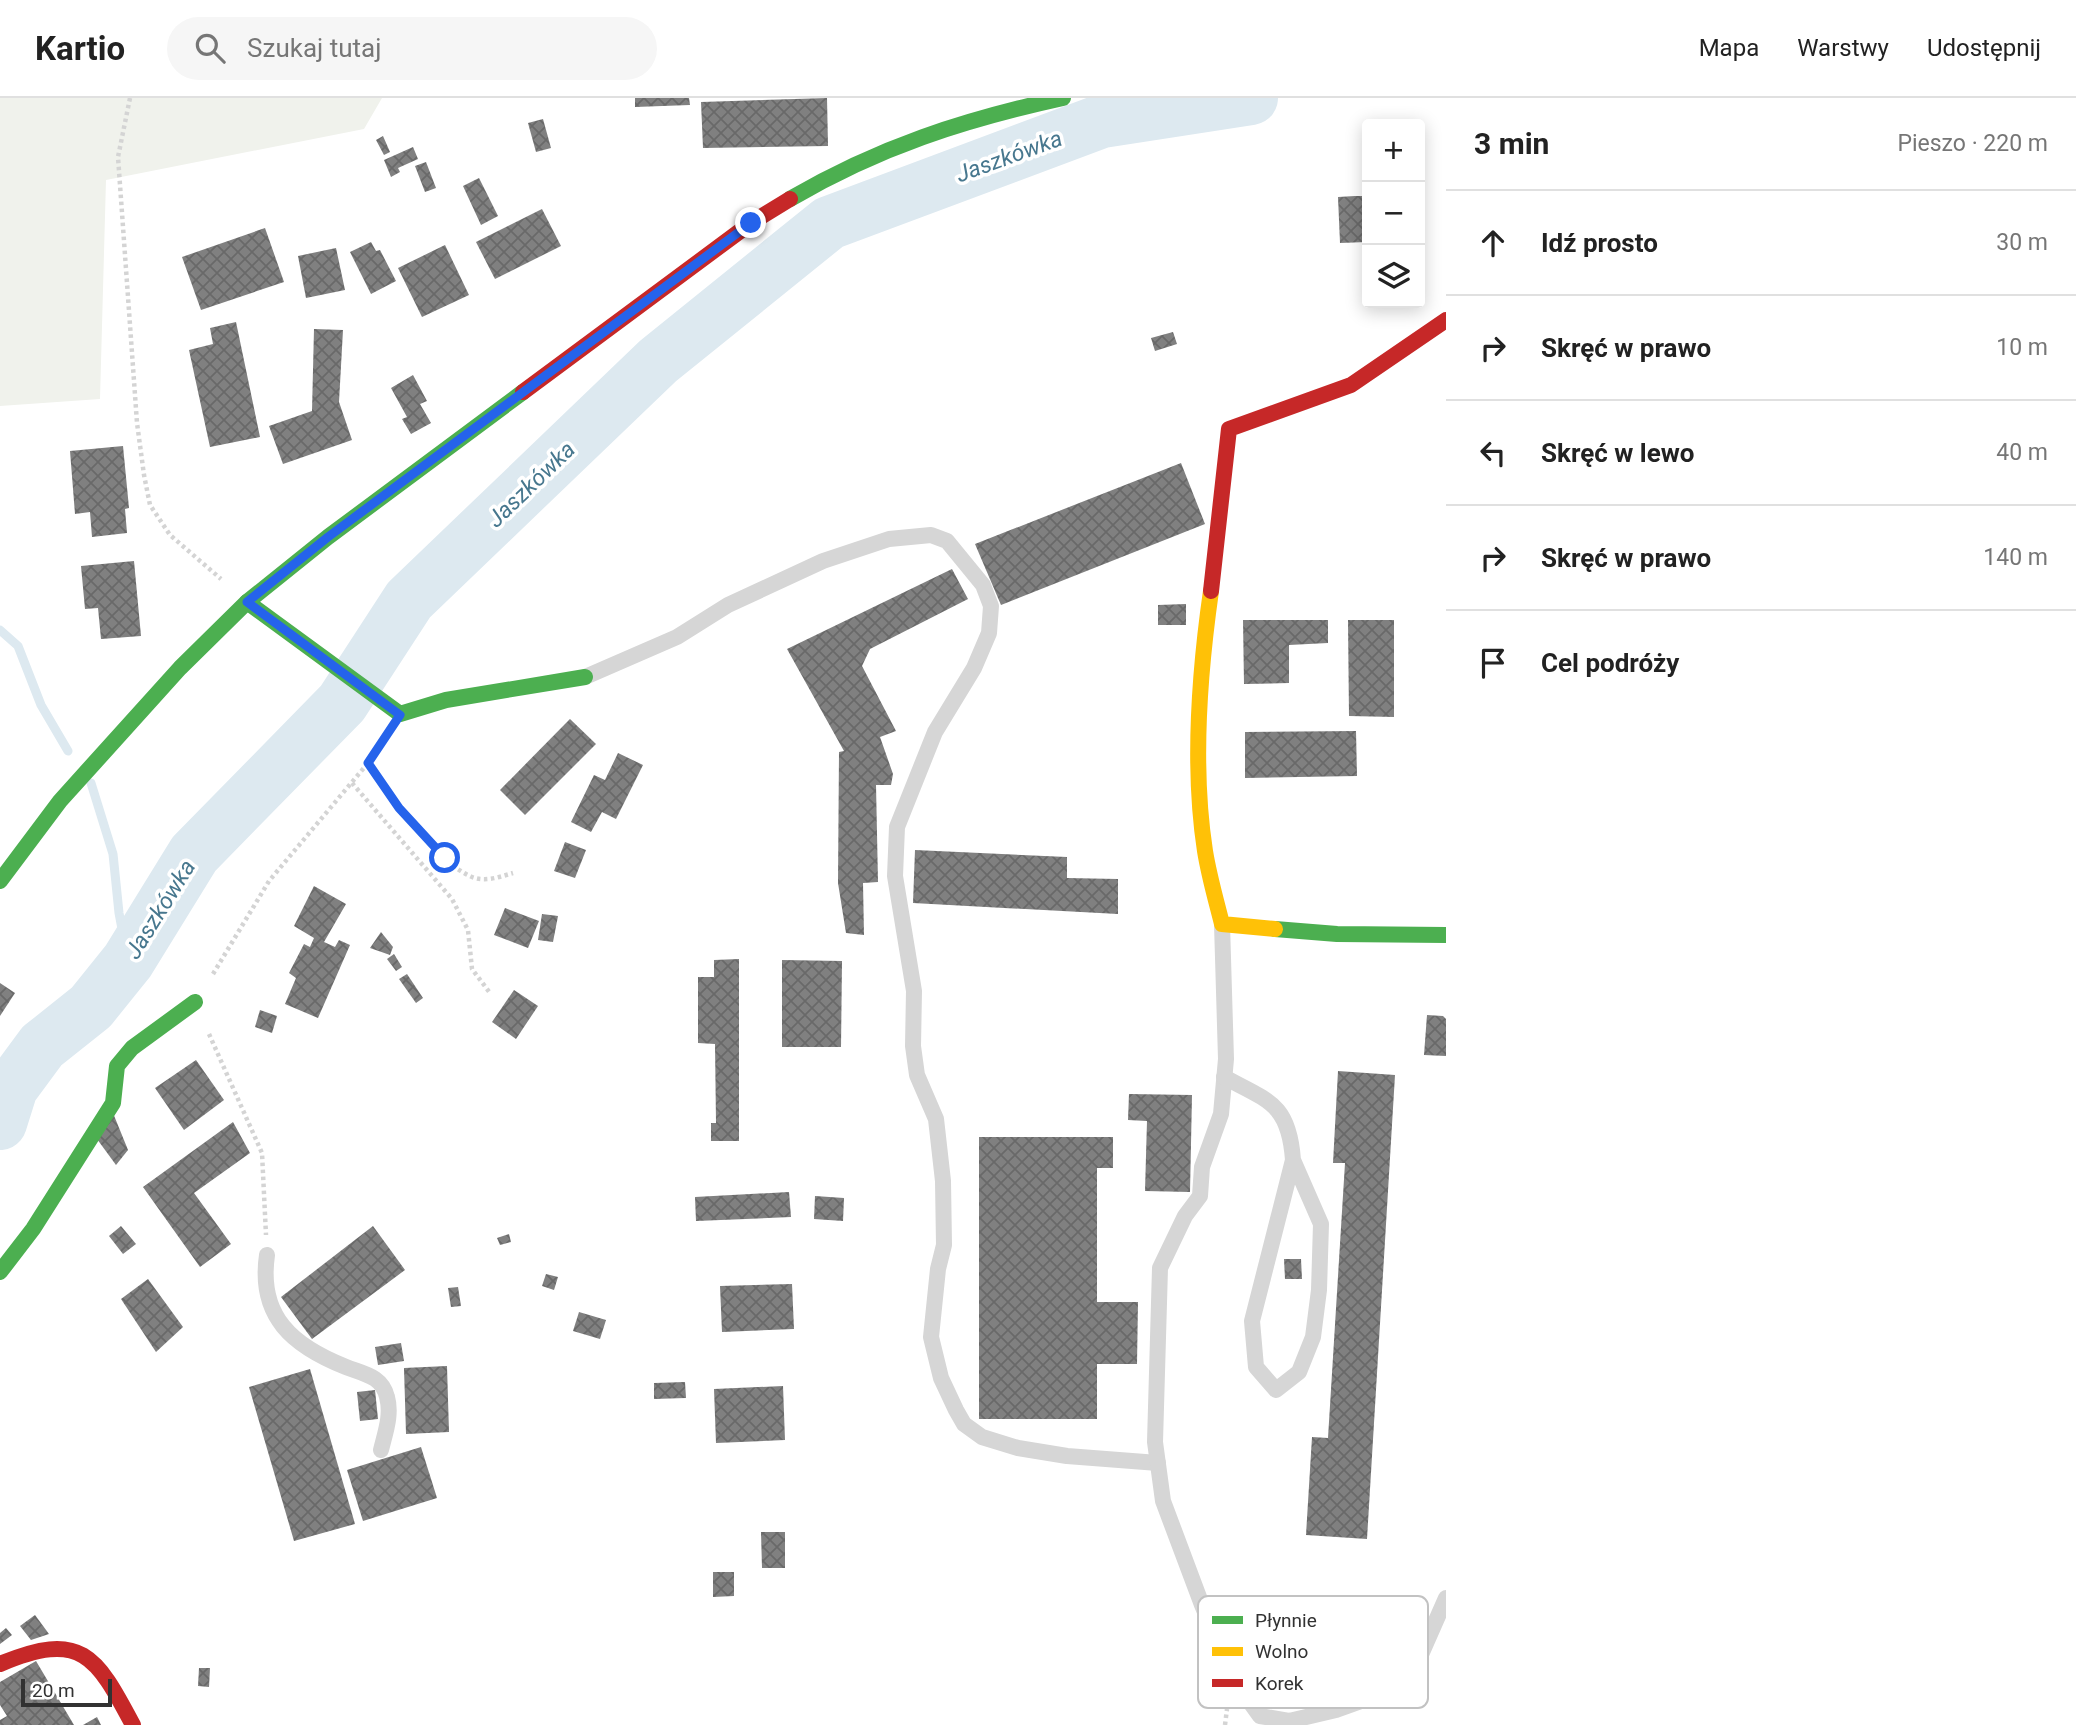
<!DOCTYPE html>
<html lang="pl">
<head>
<meta charset="utf-8">
<style>
  :root { --surface:#fff; --page:#f6f6f6; --text:#222; --muted:#767676; --line:#e0e0e0 }
  body { margin:0; font-family:Roboto,sans-serif; background:var(--page); color:var(--text) }
  .controls { position:absolute; right:21px; top:21px; display:grid; overflow:hidden; border-radius:7px; box-shadow:0 4px 18px #0003 }
  .controls button { width:63px; height:63px; display:grid; place-items:center; padding:0; border:0; border-bottom:2px solid var(--line); background:var(--surface); color:var(--text); font:35px sans-serif }
  .scale { position:absolute; left:21px; bottom:18px; width:91px; box-sizing:border-box; padding-left:7px; border:4px solid #323232; border-top:0; font-size:19px; line-height:24px; white-space:nowrap; color:#323232; -webkit-text-stroke:5px #fff; paint-order:stroke }
  .stop { position:absolute; width:21px; height:21px; margin:-16px; border:5px solid #2563eb; border-radius:50%; background:#fff }
  .stop.end { background:#2563eb; border-color:#fff; box-shadow:0 2px 7px #0008 }
  .list { margin:0; padding:0; list-style:none }
  h2 { display:flex; justify-content:space-between; align-items:center; height:91px; margin:0; padding:0 28px; font-size:30px }
  h2 small { font-size:23px; font-weight:400; color:var(--muted) }
  .list li { display:grid; grid-template-columns:46px 1fr auto; gap:21px; align-items:center; box-sizing:border-box; height:105px; padding:0 28px; border-top:2px solid var(--line) }
  .list b { display:block; font-size:26px; white-space:nowrap }
  .list em { font-size:23px; font-style:normal; color:var(--muted) }
  .icon { flex:none; width:38px; height:38px; fill:none; stroke:currentColor; stroke-width:2; stroke-linecap:round; stroke-linejoin:round }
  .map { position:relative; flex:none; width:1446px; height:1627px; overflow:hidden }
  header { display:flex; align-items:center; gap:42px; box-sizing:border-box; height:98px; padding:0 35px; background:var(--surface); border-bottom:2px solid var(--line) }
  header strong { font-size:33px }
  nav { display:flex; gap:38px; margin-inline-start:auto; font-size:24px }
  .search { width:490px; height:63px; background:var(--page); display:flex; align-items:center; gap:18px; box-sizing:border-box; padding:0 24px; border-radius:38px; color:var(--muted); font-size:26px }
  main { display:flex }
  aside { flex:1; background:var(--surface) }
  .map>svg:first-child { display:block }
  .green { fill:#f0f2ec }
  .lines { fill:none; stroke-linecap:round; stroke-linejoin:round }
  .stream { stroke:#dde9f0; stroke-width:9 }
  .river { stroke:#dde9f0; stroke-width:54 }
  .building { fill:url(#building-cross-hatch) }
  .path { stroke:#d4d4d4; stroke-width:4.5; stroke-dasharray:3.5 3.5; stroke-linecap:butt }
  .lane { stroke:#d6d6d6; stroke-width:16 }
  .fast { stroke:#4caf50; stroke-width:16 }
  .slow { stroke:#ffc107; stroke-width:16 }
  .jam { stroke:#c62828; stroke-width:16 }
  .route { stroke:#2563eb; stroke-width:9 }
  .labels { text-anchor:middle; stroke-width:7; stroke-linejoin:round; paint-order:stroke }
  .water-label { font-size:23px; font-style:italic; fill:#47778e; stroke:#fff }
  .key { fill:#fff; stroke:#c2c2c2; stroke-width:2 }
  .key-label { font-size:19px; fill:#323232 }
</style>
</head>
<body>
<header>
<strong>Kartio</strong>
<div class="search"><svg class="icon" aria-label="search" viewBox="0 0 24 24"><circle cx="10" cy="10" r="6"/><path d="M15 15l6 6"/></svg>Szukaj tutaj</div>
<nav><a>Mapa</a><a>Warstwy</a><a>Udostępnij</a></nav>
</header>
<main>
<div class="map">
<svg width="1446" height="1627" viewBox="0 0 1446 1627">
  <defs>
    <pattern id="building-cross-hatch" width="8" height="8" patternUnits="userSpaceOnUse" patternTransform="scale(1.75)"><rect width="8" height="8" fill="#808080"/><path d="M0 0l8 8M0 8l8-8" fill="none" stroke="#696969"/></pattern>
  </defs>
  <rect width="100%" height="100%" fill="#fff"/>
  <polygon class="green" points="0,0 382,0 364,31 106,82 100,301 0,308"/>
  <g class="lines">
    <g class="stream">
      <polyline points="0,532 18,548 41,607 68,653"/>
      <polyline points="91,685 113,756 119,815 128,863"/>
    </g>
    <polyline class="river" points="0,1025 11,990 42,948 91,909 128,863 194,756 342,605 409,502 658,263 829,125 1102,23 1251,0"/>
  </g>
  <g class="building">
    <polygon points="635,0 689,0 690,7 635,9"/>
    <polygon points="827,0 828,48 703,50 701,4"/>
    <polygon points="543,21 551,50 536,54 528,25"/>
    <polygon points="383,38 390,54 384,57 376,42"/>
    <polygon points="413,49 418,61 398,70 400,74 391,79 384,62"/>
    <polygon points="426,64 436,90 425,94 415,68"/>
    <polygon points="479,80 498,118 481,127 463,88"/>
    <polygon points="1355,98 1367,98 1367,144 1340,145 1338,99"/>
    <polygon points="542,111 561,148 495,181 476,144"/>
    <polygon points="265,130 284,184 201,212 182,159"/>
    <polygon points="371,144 376,153 380,152 396,183 371,196 350,154"/>
    <polygon points="445,147 469,197 422,219 398,170"/>
    <polygon points="336,150 345,192 306,200 298,158"/>
    <polygon points="236,224 260,339 210,349 189,252 213,246 210,230"/>
    <polygon points="314,231 343,232 339,304 352,342 283,366 269,328 312,313"/>
    <polygon points="1173,234 1177,246 1155,253 1151,240"/>
    <polygon points="413,277 427,303 420,306 431,325 411,336 402,321 407,319 391,290"/>
    <polygon points="123,348 129,410 125,411 127,435 92,439 90,414 75,416 70,353"/>
    <polygon points="1181,365 1205,426 1001,507 975,446"/>
    <polygon points="134,463 141,538 101,541 98,510 85,511 81,468"/>
    <polygon points="952,471 968,501 870,551 862,568 896,633 880,639 893,676 891,687 876,687 878,784 863,785 864,837 846,835 838,785 839,654 844,653 787,551"/>
    <polygon points="1186,506 1186,527 1158,527 1158,507"/>
    <polygon points="1243,522 1328,522 1328,545 1289,547 1289,585 1244,586"/>
    <polygon points="1348,522 1394,522 1394,619 1349,618"/>
    <polygon points="570,621 596,646 525,717 500,692"/>
    <polygon points="1356,633 1357,678 1245,680 1245,634"/>
    <polygon points="618,655 643,667 616,721 602,714 591,734 571,724 594,677 605,682"/>
    <polygon points="565,744 586,752 575,780 554,773"/>
    <polygon points="915,752 1067,759 1067,780 1118,781 1118,816 913,805"/>
    <polygon points="314,788 346,806 324,844 335,849 339,842 350,847 318,920 285,906 296,880 289,875 304,846 310,849 314,840 294,828"/>
    <polygon points="505,810 539,823 528,850 494,837"/>
    <polygon points="542,816 558,818 553,844 538,842"/>
    <polygon points="381,834 393,849 390,857 370,850"/>
    <polygon points="394,856 402,869 396,873 387,861"/>
    <polygon points="739,861 739,1043 711,1043 711,1025 716,1025 715,946 698,945 698,879 714,879 714,862"/>
    <polygon points="782,862 842,863 841,949 782,949"/>
    <polygon points="407,876 423,900 416,905 399,881"/>
    <polygon points="0,885 15,895 0,918"/>
    <polygon points="514,892 538,908 516,941 492,924"/>
    <polygon points="260,912 277,918 272,935 255,929"/>
    <polygon points="1427,917 1443,918 1446,921 1446,958 1424,957"/>
    <polygon points="196,962 224,1002 184,1032 155,990"/>
    <polygon points="1338,973 1395,977 1367,1441 1306,1437 1312,1339 1328,1340 1345,1065 1333,1065"/>
    <polygon points="1129,996 1192,997 1190,1094 1145,1093 1147,1023 1128,1022"/>
    <polygon points="113,1015 128,1052 116,1067 97,1041"/>
    <polygon points="233,1024 250,1055 194,1095 231,1146 200,1169 143,1089"/>
    <polygon points="979,1039 1113,1039 1113,1070 1097,1070 1097,1204 1138,1204 1137,1266 1097,1266 1097,1321 979,1321"/>
    <polygon points="789,1094 791,1119 696,1123 695,1099"/>
    <polygon points="815,1098 844,1100 843,1123 814,1121"/>
    <polygon points="121,1128 136,1146 123,1156 109,1138"/>
    <polygon points="373,1128 405,1172 312,1241 281,1199"/>
    <polygon points="509,1136 511,1144 500,1147 497,1140"/>
    <polygon points="1284,1161 1301,1161 1302,1181 1285,1181"/>
    <polygon points="546,1176 558,1179 554,1192 542,1188"/>
    <polygon points="148,1181 183,1229 156,1254 121,1201"/>
    <polygon points="792,1186 794,1231 722,1234 720,1188"/>
    <polygon points="458,1189 461,1208 451,1209 448,1190"/>
    <polygon points="579,1214 606,1222 600,1241 573,1233"/>
    <polygon points="401,1245 404,1263 378,1267 375,1249"/>
    <polygon points="447,1268 449,1334 406,1336 404,1270"/>
    <polygon points="310,1271 355,1426 294,1443 249,1289"/>
    <polygon points="685,1284 686,1300 654,1301 654,1285"/>
    <polygon points="783,1288 785,1342 716,1345 714,1291"/>
    <polygon points="375,1292 378,1321 360,1323 357,1294"/>
    <polygon points="421,1349 437,1400 363,1423 347,1372"/>
    <polygon points="761,1434 785,1434 785,1470 762,1470"/>
    <polygon points="713,1474 734,1474 734,1498 713,1499"/>
    <polygon points="35,1517 49,1536 31,1542 20,1528"/>
    <polygon points="6,1530 12,1537 0,1546 0,1535"/>
    <polygon points="36,1563 74,1627 0,1627 0,1622 7,1618 0,1607 0,1584"/>
    <polygon points="199,1570 210,1570 209,1589 198,1588"/>
    <polygon points="97,1619 101,1627 83,1627"/>
  </g>
  <g class="lines">
    <g class="path">
      <polyline points="130,0 118,59 137,325 144,377 150,407 170,437 221,481"/>
      <path d="M368 665C390 697 434 762 470 778 484 785 499 779 513 775"/>
      <polyline points="352,685 452,801 468,832 472,871 490,895"/>
      <polyline points="213,876 269,783 368,665 382,643"/>
      <polyline points="209,936 262,1055 266,1137"/>
      <polyline points="1225,1627 1227,1611"/>
    </g>
    <g class="lane">
      <polyline points="585,579 677,539 728,507 823,463 889,441 931,437 947,443 983,487 991,508 989,535 974,570 935,634 897,729 895,778 914,893 913,948 917,977 936,1021 943,1083 944,1147 938,1171 931,1239 941,1280 956,1312 964,1326 982,1339 1018,1350 1067,1358 1158,1365"/>
      <polyline points="1222,826 1226,961 1221,1016 1202,1069 1200,1098 1185,1118 1160,1170 1155,1344 1163,1403 1202,1507 1232,1579 1260,1618 1289,1623 1336,1612 1389,1593 1416,1568 1446,1500"/>
      <path d="M1224 979C1269 1003 1289 1006 1293 1062L1252 1223 1256 1269 1276 1292 1299 1274 1313 1239 1319 1192 1321 1126 1293 1062"/>
      <path d="M267 1157C258 1219 293 1248 346 1269 364 1276 382 1278 387 1299 392 1317 385 1335 381 1352"/>
    </g>
    <g class="fast">
      <path d="M790 101C879 49 963 22 1063 0"/>
      <polyline points="247,504 400,616 446,602 585,579"/>
      <polyline points="0,783 60,703 180,570 247,504 328,439 523,294"/>
      <polyline points="1275,831 1337,836 1446,837"/>
      <polyline points="0,1174 33,1131 113,1005 117,968 132,950 195,904"/>
    </g>
    <path class="slow" d="M1211 493C1199 577 1192 669 1205 753 1209 778 1216 802 1222 826L1275 831"/>
    <g class="jam">
      <polyline points="523,294 751,125 790,101"/>
      <polyline points="1211,493 1229,331 1351,287 1446,222"/>
      <path d="M0 1566C81 1532 96 1557 133 1627"/>
    </g>
  </g>
  <g class="lines">
    <polyline class="route" points="445,760 399,710 368,665 400,617 247,504 328,439 751,125"/>
  </g>
  <g class="labels">
    <g class="water-label">
      <text transform="translate(1009 58) rotate(-20)" y="8">Jaszkówka</text>
      <text transform="translate(531 386) rotate(-44)" y="8">Jaszkówka</text>
      <text transform="translate(160 811) rotate(-58)" y="8">Jaszkówka</text>
    </g>
  </g>
  <rect x="1198" y="1498" width="230" height="112" rx="10" class="key"/>
  <rect x="1212" y="1518" width="31" height="8" fill="#4caf50"/>
  <rect x="1212" y="1549" width="31" height="9" fill="#ffc107"/>
  <rect x="1212" y="1581" width="31" height="8" fill="#c62828"/>
  <g class="key-label">
    <text x="1255" y="1529">Płynnie</text>
    <text x="1255" y="1560">Wolno</text>
    <text x="1255" y="1592">Korek</text>
  </g>
</svg>
<div class="controls">
<button>+</button>
<button>−</button>
<button><svg class="icon" aria-label="layers" viewBox="0 0 24 24"><path d="M12 4l9 5-9 5-9-5zM3 14l9 5 9-5"/></svg></button>
</div>
<div class="scale">20 m</div>
<div class="stop" style="left:445px;top:760px"></div>
<div class="stop end" style="left:751px;top:125px"></div>
</div>
<aside>
<h2>3 min<small>Pieszo · 220 m</small></h2>
<ul class="list">
<li><svg class="icon" aria-label="ahead" viewBox="0 0 24 24"><path d="M12 20V5M6 11l6-6 6 6"/></svg><div><b>Idź prosto</b></div><em>30 m</em></li>
<li><svg class="icon" aria-label="right" viewBox="0 0 24 24"><path d="M7 20v-9h11M14 6l5 5-5 5"/></svg><div><b>Skręć w prawo</b></div><em>10 m</em></li>
<li><svg class="icon" aria-label="left" viewBox="0 0 24 24"><path d="M17 20v-9H6M10 6l-5 5 5 5"/></svg><div><b>Skręć w lewo</b></div><em>40 m</em></li>
<li><svg class="icon" aria-label="right" viewBox="0 0 24 24"><path d="M7 20v-9h11M14 6l5 5-5 5"/></svg><div><b>Skręć w prawo</b></div><em>140 m</em></li>
<li><svg class="icon" aria-label="arrive" viewBox="0 0 24 24"><path d="M6 21V4h12l-3 4 3 4H6"/></svg><div><b>Cel podróży</b></div></li>
</ul>
</aside>
</main>
</body>
</html>
